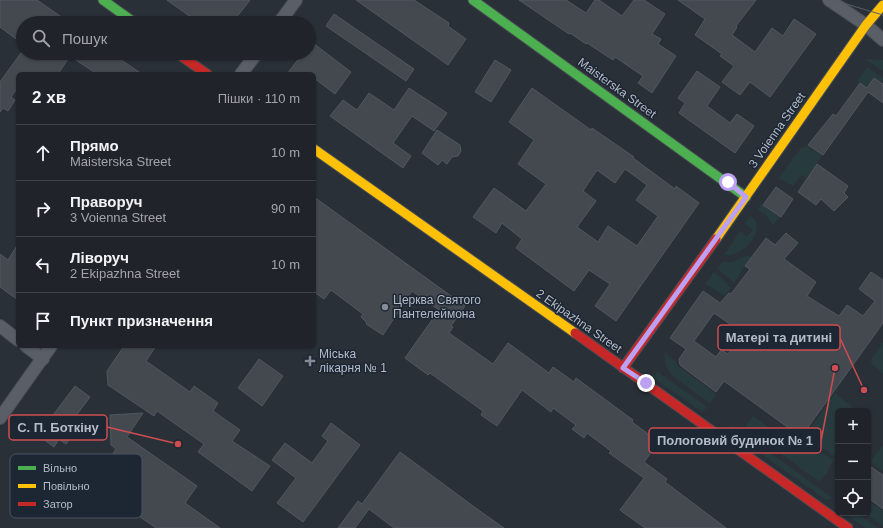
<!DOCTYPE html>
<html lang="uk">
<head>
<meta charset="utf-8">
<style>
  :root { --surface:#20242a; --page:#282c32; --text:#f1f3f6; --muted:#a2a4a8; --line:#3d4147 }
  body { margin:0; font-family:Arial,sans-serif; background:var(--page); color:var(--text) }
  .controls { position:absolute; right:12px; bottom:12px; display:grid; overflow:hidden; border-radius:6px; box-shadow:0 1px 3px #0004 }
  .controls button { width:36px; height:36px; display:grid; place-items:center; padding:0; border:0; border-bottom:1px solid var(--line); background:var(--surface); color:var(--text); font:20px sans-serif }
  .stop { position:absolute; width:12px; height:12px; margin:-9px; border:3px solid #bca0f2; border-radius:50%; background:#fff }
  .stop.end { background:#bca0f2; border-color:#fff; box-shadow:0 1px 4px #0008 }
  .list { margin:0; padding:0; list-style:none }
  h2 { display:flex; justify-content:space-between; align-items:center; height:52px; margin:0; padding:0 16px; font-size:17px }
  h2 small { font-size:13px; font-weight:400; color:var(--muted) }
  .list li { display:grid; grid-template-columns:26px 1fr auto; gap:12px; align-items:center; box-sizing:border-box; height:56px; padding:0 16px; border-top:1px solid var(--line) }
  .list b { display:block; font-size:15px; white-space:nowrap }
  .list p { margin:0; font-size:13px; white-space:nowrap; color:var(--muted) }
  .list em { font-size:13px; font-style:normal; color:var(--muted) }
  .icon { flex:none; width:22px; height:22px; fill:none; stroke:currentColor; stroke-width:2; stroke-linecap:round; stroke-linejoin:round }
  .map { position:relative; flex:none; width:883px; height:528px; overflow:hidden }
  .search { position:absolute; background:var(--surface); box-shadow:0 1px 3px #0004; left:16px; top:16px; width:300px; height:44px; display:flex; align-items:center; gap:10px; box-sizing:border-box; padding:0 14px; border-radius:22px; color:var(--muted); font-size:15px }
  .panel { position:absolute; background:var(--surface); box-shadow:0 1px 3px #0004; left:16px; top:72px; width:300px; height:276px; border-radius:6px }
  .map>svg:first-child { display:block }
  .green { fill:#273a3e }
  .building { fill:#444950; stroke:#52575f; fill-rule:evenodd }
  .lines { fill:none; stroke-linecap:round; stroke-linejoin:round }
  .street-casing { stroke:#484c53; stroke-width:14 }
  .fast-casing { stroke:#484c53; stroke-width:11 }
  .slow-casing { stroke:#484c53; stroke-width:11 }
  .jam-casing { stroke:#484c53; stroke-width:11 }
  .street { stroke:#5a5e66; stroke-width:12 }
  .fast { stroke:#4caf50; stroke-width:9 }
  .slow { stroke:#ffc107; stroke-width:9 }
  .jam { stroke:#c62828; stroke-width:9 }
  .tram { stroke:#595d64; stroke-width:1 }
  .route { stroke:#bca0f2; stroke-width:5 }
  .poi-dot { fill:#848b96; stroke:#1d2633; stroke-width:1.5 }
  .labels { text-anchor:middle; stroke-width:3; stroke-linejoin:round; paint-order:stroke }
  .street-label { font-size:12px; fill:#b4bcc9; stroke:#1d2633 }
  .poi-label { font-size:12px; fill:#b4bcc9; stroke:#1d2633; text-anchor:start }
  .key { fill:#1d2633; stroke:#4a5360; stroke-width:1 }
  .key-label { font-size:11px; fill:#b4bcc9 }
  .leader { fill:none; stroke:#ce4d50; stroke-width:1.5 }
  .callout-dot { fill:#ce4d50; stroke:#1d2633; stroke-width:1.5 }
  .callout { fill:#1d2633; stroke:#ce4d50; stroke-width:1.5 }
  .callout-label { font-size:13px; text-anchor:middle; font-weight:bold; fill:#b4bcc9 }
</style>
</head>
<body>
<div class="map">
<svg width="883" height="528" viewBox="0 0 883 528">
  <rect width="100%" height="100%" fill="#2a3038"/>
  <g class="green">
    <polygon points="865,59 883,60 883,71"/>
    <polygon points="867,67 883,78 882,82 874,78 867,87 857,81"/>
    <polygon points="807,146 822,156 806,178 801,175 793,186 779,178 801,148"/>
    <polygon points="761,204 780,217 773,225 766,215 758,209"/>
    <path d="M750 216C768 226 747 251 734 254 731 255 727 255 724 255L740 231 747 237 753 230 745 224Z"/>
    <polygon points="748,255 751,257 734,283 717,268 722,262 732,262"/>
    <polygon points="714,272 723,279 731,288 725,296 705,284"/>
    <polygon points="883,342 883,374 871,363 872,358"/>
    <polygon points="664,352 675,361 678,366 716,394 710,403 672,376 666,366"/>
    <polygon points="658,372 707,407 702,412 652,377"/>
    <polygon points="835,393 857,411 838,411 838,458 804,437"/>
    <polygon points="753,416 795,446 799,439 834,460 828,469 829,470 820,482 798,467 798,465 795,464 744,428"/>
    <polygon points="732,425 831,497 830,499 826,500 729,431"/>
    <polygon points="883,445 883,471 870,462"/>
    <polygon points="868,500 883,511 883,526 865,513 868,513"/>
    <polygon points="844,513 857,513 878,528 865,528"/>
  </g>
  <g class="building">
    <polygon points="0,0 37,0 70,23 23,23 23,44 0,27"/>
    <polygon points="167,0 250,0 232,23 199,23"/>
    <polygon points="356,0 414,0 449,23 448,26 466,39 448,65"/>
    <polygon points="519,0 566,0 586,13 595,0 599,0 622,16 634,0 644,0 665,14 652,34 661,39 658,44 676,56 652,93 638,83 643,76 615,57 613,60 587,43 586,44 570,33 569,34"/>
    <polygon points="678,0 756,0 736,26 737,27 732,35 755,52 772,28 783,36 794,19 816,34 770,97 750,82 740,95 722,82 734,66 720,56 722,54 695,35 705,19"/>
    <polygon points="334,14 414,69 406,81 326,26"/>
    <polygon points="309,40 351,72 335,94 314,78 314,74 287,74 303,53 309,53"/>
    <polygon points="21,53 111,53 142,74 97,74 70,56 58,74 18,74 18,87 11,97 15,100 8,111 3,108 0,112 0,82"/>
    <polygon points="495,60 511,70 491,102 475,92"/>
    <polygon points="697,71 720,87 707,106 730,123 737,114 754,126 735,153 679,113 685,103 678,98"/>
    <polygon points="874,78 883,84 883,103 868,92 823,155 808,145 833,114 836,116 860,83 867,88"/>
    <polygon points="409,88 447,113 434,131 412,116 393,143 411,156 403,168 330,116 343,100 357,110 369,93 394,110"/>
    <path d="M532 88 591 130 592 128 634 157 633 158 675 189 676 186 699 203 616 321 595 306 610 284 589 270 574 291 516 248 522 239 502 223 496 233 473 217 494 188 526 211 546 184 518 164 534 140 509 122ZM625 169 647 185 636 200 658 216 637 246 608 226 598 242 577 227 596 201 583 191 597 170 615 183Z"/>
    <polygon points="437,130 460,145 461,151 458,156 452,157 447,164 442,160 438,165 422,153"/>
    <polygon points="817,164 848,186 844,193 848,197 834,211 821,199 816,205 798,192"/>
    <polygon points="776,187 793,199 781,217 763,205"/>
    <polygon points="314,197 465,306 451,326 453,327 449,333 493,364 508,343 549,373 553,367 574,382 576,378 633,420 632,422 659,442 644,462 667,479 665,482 726,528 645,528 620,510 644,478 609,453 611,451 587,433 584,438 572,429 576,425 553,408 551,412 522,390 497,426 481,415 483,411 430,373 428,375 405,358 439,310 412,291 383,335 366,324 367,323 361,317 363,314 331,290 324,299 314,292"/>
    <path d="M786 233 798 243 784 259 816 282 807 296 839 316 847 305 863 316 875 301 859 289 871 272 883 280V323L801 437 724 381 716 392 680 365 679 359 686 349 670 338 703 291 720 303 729 293 731 294 750 269 745 266 766 238 775 245ZM714 313 743 333 728 354 721 350 716 357 694 341Z"/>
    <polygon points="18,244 18,300 0,287 0,254 8,260"/>
    <polygon points="124,346 156,346 146,361 190,392 194,386 218,403 213,411 240,430 232,441 270,466 252,491 198,452 204,444 157,411 154,416 108,385 107,371"/>
    <polygon points="259,359 283,376 262,406 238,388"/>
    <polygon points="75,386 90,397 75,417 86,417 66,444 59,439 54,447 38,435"/>
    <polygon points="143,413 127,437 197,486 185,503 220,528 156,528 92,484 116,449 111,445 110,415"/>
    <polygon points="331,423 360,445 303,522 277,503 296,478 272,460 285,443 312,463 328,441 322,436"/>
    <polygon points="400,452 477,509 504,528 394,528 369,509 355,528 338,528 358,501 362,504"/>
    <polygon points="868,465 883,475 883,509 868,498"/>
  </g>
  <g class="lines">
    <g class="street-casing">
      <g id="street">
        <polyline points="829,0 866,25 883,40"/>
        <polyline points="279,23 296,0"/>
        <polyline points="241,74 257,53"/>
        <polyline points="0,326 18,340"/>
        <polyline points="26,346 43,359"/>
        <polyline points="0,418 51,346"/>
      </g>
    </g>
    <g class="fast-casing">
      <g id="fast">
        <polyline points="103,0 135,23"/>
        <polyline points="473,0 746,197"/>
      </g>
    </g>
    <g class="slow-casing">
      <g id="slow">
        <polyline points="314,149 575,333"/>
        <polyline points="716,239 866,25 883,5"/>
      </g>
    </g>
    <g class="jam-casing">
      <g id="jam">
        <polyline points="177,53 207,74"/>
        <polyline points="575,333 848,528"/>
        <polyline points="623,368 716,239"/>
      </g>
    </g>
    <use href="#street" class="street"/>
    <use href="#fast" class="fast"/>
    <use href="#slow" class="slow"/>
    <use href="#jam" class="jam"/>
    <polyline class="tram" points="833,0 883,15"/>
  </g>
  <g class="lines">
    <polyline class="route" points="646,383 623,368 746,197 728,182"/>
  </g>
  <g class="poi-dot">
    <circle cx="385" cy="307" r="4"/>
    <path d="M308 355h4v4h4v4h-4v4h-4v-4h-4v-4h4z"/>
  </g>
  <g class="labels">
    <g class="street-label">
      <text transform="translate(617 88) rotate(36)" y="4">Maisterska Street</text>
      <text transform="translate(777 130) rotate(-55)" y="4">3 Voienna Street</text>
      <text transform="translate(579 321) rotate(35)" y="4">2 Ekipazhna Street</text>
    </g>
    <g class="poi-label">
      <text x="393" y="304">Церква Святого<tspan x="393" dy="14">Пантелеймона</tspan></text>
      <text x="319" y="358">Міська<tspan x="319" dy="14">лікарня № 1</tspan></text>
    </g>
  </g>
  <rect x="10" y="454" width="132" height="64" rx="6" class="key"/>
  <rect x="18" y="466" width="18" height="4" fill="#4caf50"/>
  <rect x="18" y="484" width="18" height="4" fill="#ffc107"/>
  <rect x="18" y="502" width="18" height="4" fill="#c62828"/>
  <g class="key-label">
    <text x="43" y="472">Вільно</text>
    <text x="43" y="490">Повільно</text>
    <text x="43" y="508">Затор</text>
  </g>
  <path class="leader" d="M864 390L840 338M178 444L107 427M835 368L821 441"/>
  <g class="callout-dot">
    <circle cx="864" cy="390" r="4"/>
    <circle cx="178" cy="444" r="4"/>
    <circle cx="835" cy="368" r="4"/>
  </g>
  <g class="callout">
    <rect x="718" y="325" width="122" height="25" rx="4"/>
    <rect x="9" y="415" width="98" height="25" rx="4"/>
    <rect x="649" y="428" width="172" height="25" rx="4"/>
  </g>
  <g class="callout-label">
    <text x="779" y="342">Матері та дитині</text>
    <text x="58" y="432">С. П. Боткіну</text>
    <text x="735" y="445">Пологовий будинок № 1</text>
  </g>
</svg>
<div class="controls">
<button>+</button>
<button>−</button>
<button><svg class="icon" aria-label="locate" viewBox="0 0 24 24"><circle cx="12" cy="12" r="6"/><path d="M12 2v4M12 18v4M2 12h4M18 12h4"/></svg></button>
</div>
<div class="stop" style="left:728px;top:182px"></div>
<div class="stop end" style="left:646px;top:383px"></div>
<div class="search"><svg class="icon" aria-label="search" viewBox="0 0 24 24"><circle cx="10" cy="10" r="6"/><path d="M15 15l6 6"/></svg>Пошук</div>
<section class="panel">
<h2>2 хв<small>Пішки · 110 m</small></h2>
<ul class="list">
<li><svg class="icon" aria-label="ahead" viewBox="0 0 24 24"><path d="M12 20V5M6 11l6-6 6 6"/></svg><div><b>Прямо</b><p>Maisterska Street</p></div><em>10 m</em></li>
<li><svg class="icon" aria-label="right" viewBox="0 0 24 24"><path d="M7 20v-9h11M14 6l5 5-5 5"/></svg><div><b>Праворуч</b><p>3 Voienna Street</p></div><em>90 m</em></li>
<li><svg class="icon" aria-label="left" viewBox="0 0 24 24"><path d="M17 20v-9H6M10 6l-5 5 5 5"/></svg><div><b>Ліворуч</b><p>2 Ekipazhna Street</p></div><em>10 m</em></li>
<li><svg class="icon" aria-label="arrive" viewBox="0 0 24 24"><path d="M6 21V4h12l-3 4 3 4H6"/></svg><div><b>Пункт призначення</b></div></li>
</ul>
</section>
</div>
</body>
</html>
